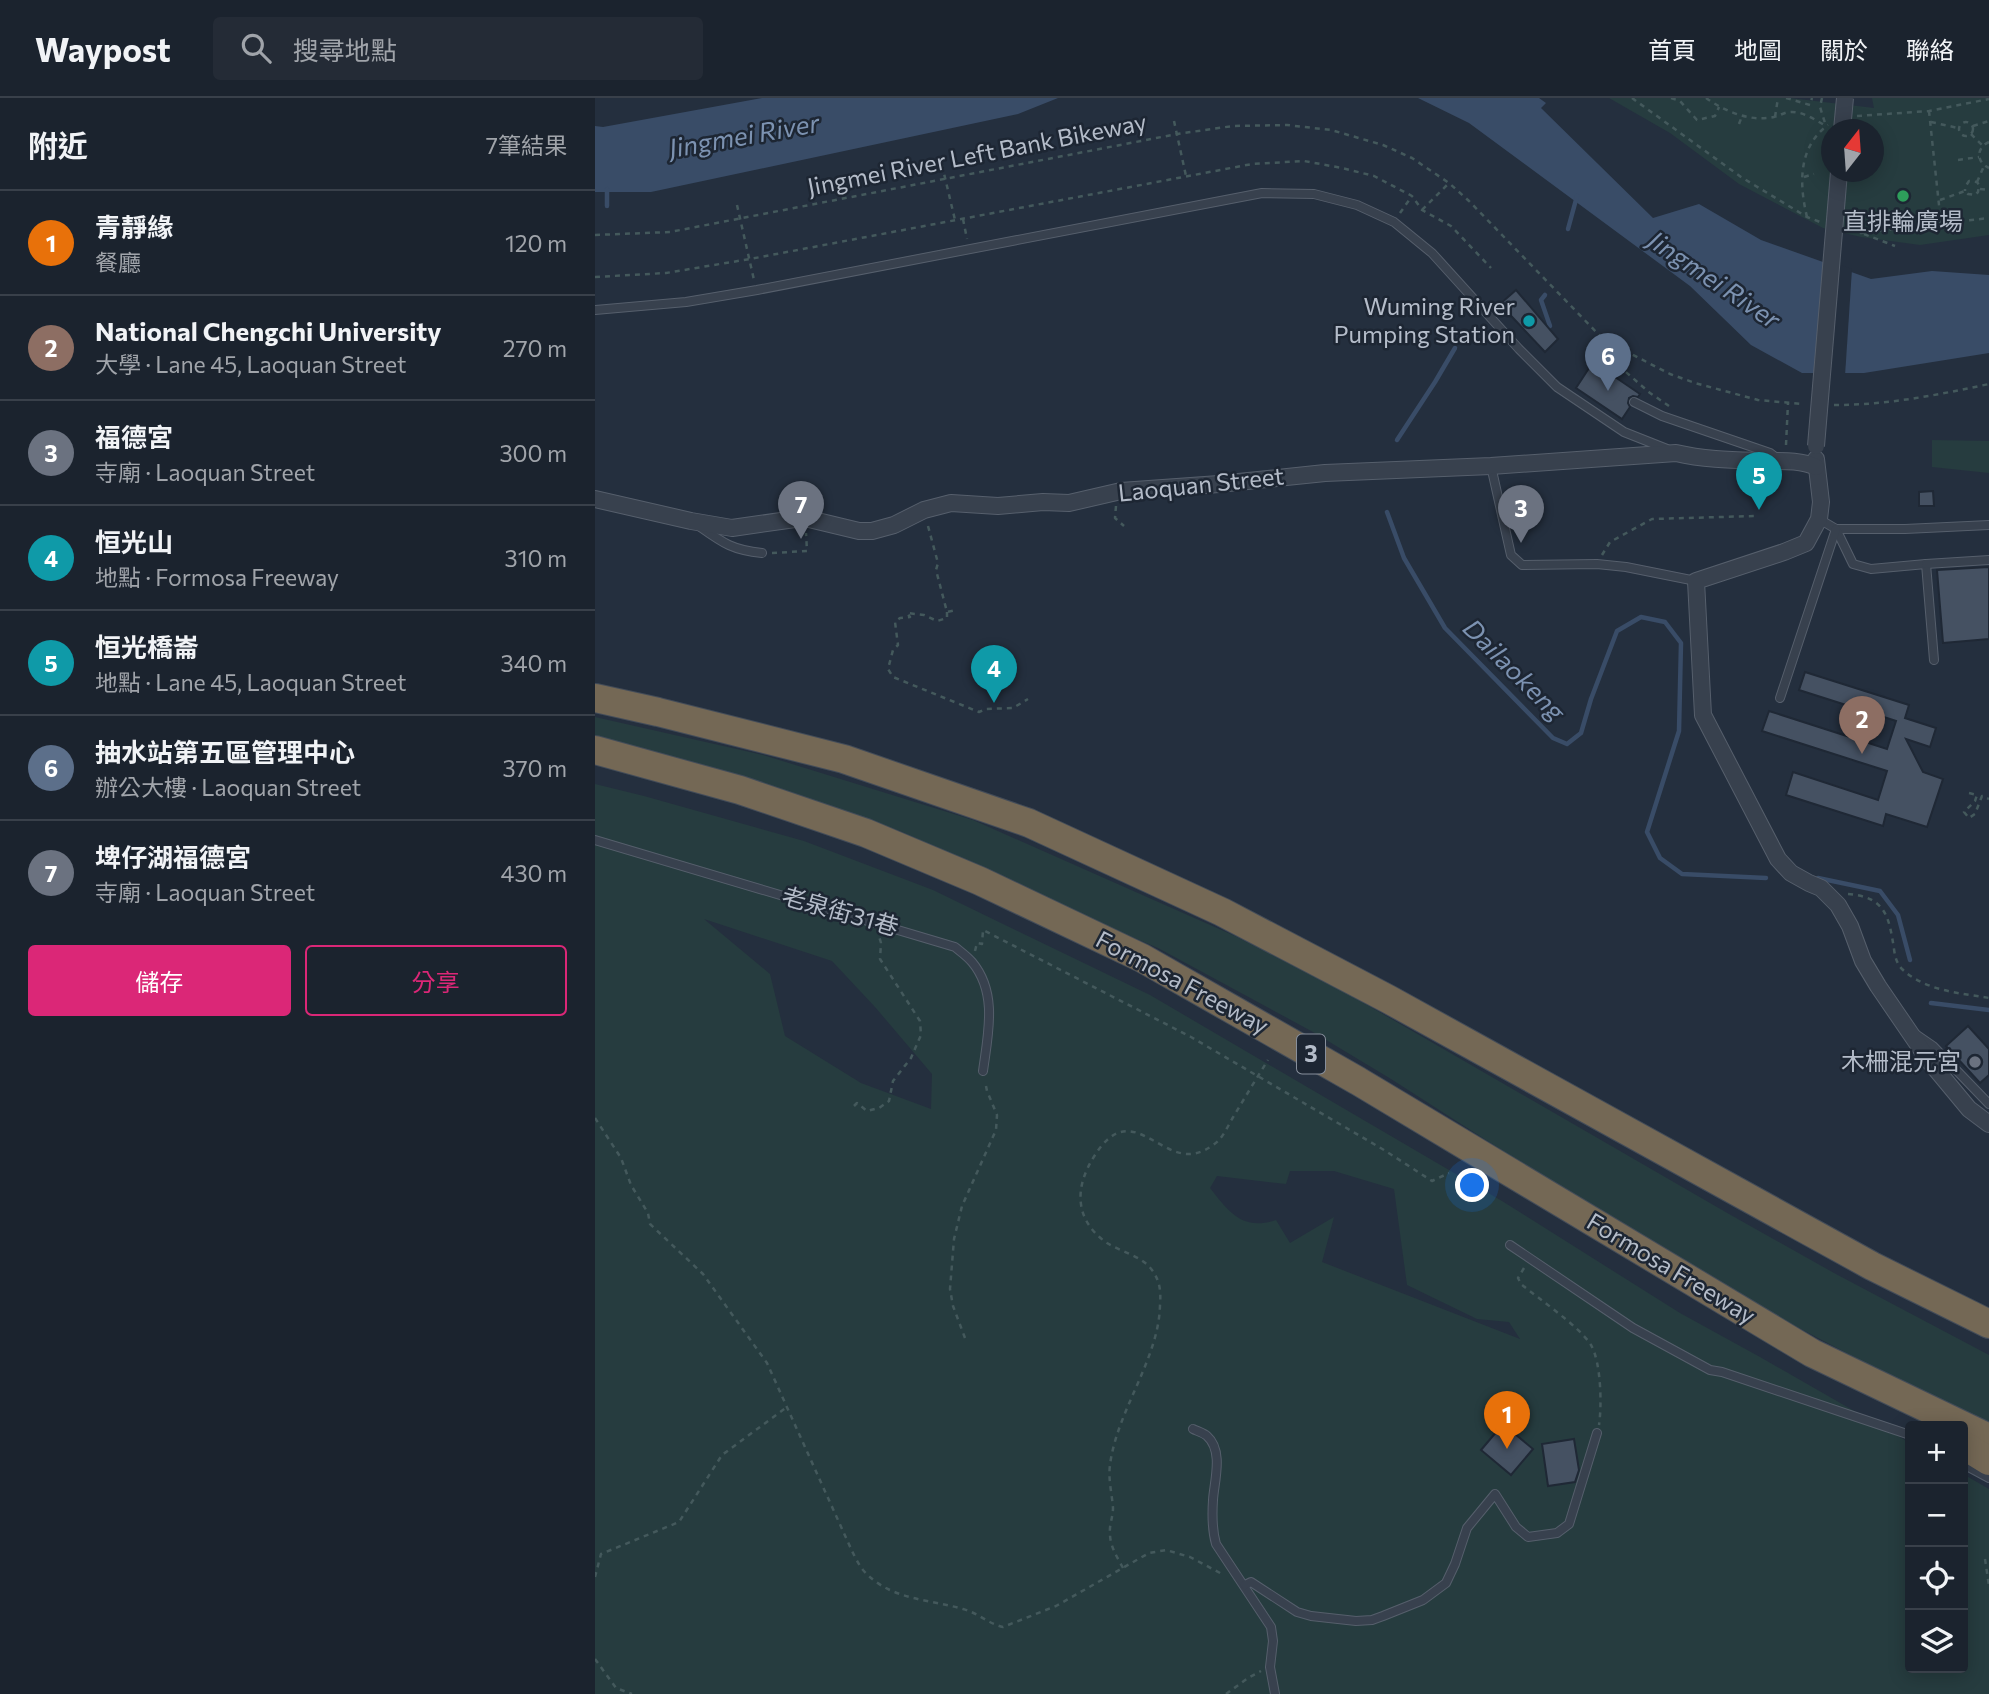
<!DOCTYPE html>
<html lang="zh-TW">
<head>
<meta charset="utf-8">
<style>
  :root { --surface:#1b232e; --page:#242b36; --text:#f1f3f6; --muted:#a0a4aa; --line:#39404a; --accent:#db2777 }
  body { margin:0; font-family:Commissioner,"Noto Sans TC",sans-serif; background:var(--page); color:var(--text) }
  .controls { position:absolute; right:21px; bottom:21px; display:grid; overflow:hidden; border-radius:7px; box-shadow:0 4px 18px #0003 }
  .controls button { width:63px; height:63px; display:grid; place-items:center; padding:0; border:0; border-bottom:2px solid var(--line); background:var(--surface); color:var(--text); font:35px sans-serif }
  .compass { position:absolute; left:1226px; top:21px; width:63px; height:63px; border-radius:50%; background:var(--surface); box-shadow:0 4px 18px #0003; rotate:17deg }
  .you { position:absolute; left:878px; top:1088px; width:24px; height:24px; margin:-18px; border:5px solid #fff; border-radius:50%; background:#1a73e8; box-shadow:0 0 0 10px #1a73e833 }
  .badge { display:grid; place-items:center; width:46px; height:46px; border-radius:50%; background:var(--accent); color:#fff; font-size:23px; font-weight:700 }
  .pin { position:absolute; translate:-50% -58px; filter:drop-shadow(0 2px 4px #0008) }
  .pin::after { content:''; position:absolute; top:37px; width:24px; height:21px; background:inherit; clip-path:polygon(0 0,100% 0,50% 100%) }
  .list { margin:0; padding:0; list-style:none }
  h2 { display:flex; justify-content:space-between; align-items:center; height:91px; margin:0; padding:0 28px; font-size:30px }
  h2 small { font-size:23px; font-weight:400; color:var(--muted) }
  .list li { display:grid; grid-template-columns:46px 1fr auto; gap:21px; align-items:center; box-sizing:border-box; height:105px; padding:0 28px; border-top:2px solid var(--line) }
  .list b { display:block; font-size:26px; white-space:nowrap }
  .list p { margin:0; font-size:23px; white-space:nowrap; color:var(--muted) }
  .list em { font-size:23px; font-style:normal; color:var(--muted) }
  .actions { display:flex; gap:14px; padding:21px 28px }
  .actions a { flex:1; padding:16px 0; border:2px solid var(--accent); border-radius:7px; text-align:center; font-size:24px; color:var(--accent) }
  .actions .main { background:var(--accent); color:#fff }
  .icon { flex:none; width:38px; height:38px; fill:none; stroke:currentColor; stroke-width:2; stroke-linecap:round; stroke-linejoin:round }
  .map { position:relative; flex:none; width:1394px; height:1596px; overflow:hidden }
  header { display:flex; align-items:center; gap:42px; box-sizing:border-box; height:98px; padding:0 35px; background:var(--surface); border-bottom:2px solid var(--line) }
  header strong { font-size:33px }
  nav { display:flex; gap:38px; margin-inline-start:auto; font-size:24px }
  .search { width:490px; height:63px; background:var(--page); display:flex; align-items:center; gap:18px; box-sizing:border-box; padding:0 24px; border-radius:7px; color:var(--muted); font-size:26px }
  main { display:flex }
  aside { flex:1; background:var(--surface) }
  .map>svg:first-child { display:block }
  .green { fill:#263c3f; fill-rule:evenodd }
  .water { fill:#394c67 }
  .pier { fill:#242f3e }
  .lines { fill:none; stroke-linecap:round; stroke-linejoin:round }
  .stream { stroke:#394c67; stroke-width:4.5 }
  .building { fill:#455162; stroke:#1f2835; stroke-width:2 }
  .service-casing { stroke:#565f6c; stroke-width:10 }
  .minor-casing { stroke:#565f6c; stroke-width:18 }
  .motorway-casing { stroke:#434c59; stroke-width:30 }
  .path { stroke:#44595c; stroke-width:2.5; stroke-dasharray:5 5; stroke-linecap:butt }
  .service { stroke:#38414e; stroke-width:8 }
  .minor { stroke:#38414e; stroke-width:16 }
  .motorway { stroke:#746855; stroke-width:28 }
  .minor-bridge-casing { stroke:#565f6c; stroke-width:18; stroke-linecap:butt }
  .minor-bridge { stroke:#38414e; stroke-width:16 }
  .leisure-dot { fill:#2e9e5b; stroke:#1d2633; stroke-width:2.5 }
  .culture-dot { fill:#0f9aa8; stroke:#1d2633; stroke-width:2.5 }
  .worship-dot { fill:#6b7280; stroke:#1d2633; stroke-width:2.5 }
  .labels { text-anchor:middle; stroke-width:5; stroke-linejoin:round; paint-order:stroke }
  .shield { fill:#1d2633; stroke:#878f9c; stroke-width:2 }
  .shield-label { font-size:23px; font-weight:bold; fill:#b4bcc9 }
  .street-label { font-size:24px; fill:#b4bcc9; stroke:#1d2633 }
  .poi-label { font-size:24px; fill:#b4bcc9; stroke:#1d2633; text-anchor:end }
  .water-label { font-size:26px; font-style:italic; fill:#7c92b1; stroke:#1d2633 }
</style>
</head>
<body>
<header>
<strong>Waypost</strong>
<div class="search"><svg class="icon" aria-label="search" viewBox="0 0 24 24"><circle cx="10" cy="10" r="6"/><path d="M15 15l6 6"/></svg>搜尋地點</div>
<nav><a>首頁</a><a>地圖</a><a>關於</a><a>聯絡</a></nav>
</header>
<main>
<aside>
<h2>附近<small>7筆結果</small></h2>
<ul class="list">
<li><span class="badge" style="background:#e8710a">1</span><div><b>青靜緣</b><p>餐廳</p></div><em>120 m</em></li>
<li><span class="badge" style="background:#8d6e63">2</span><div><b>National Chengchi University</b><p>大學 · Lane 45, Laoquan Street</p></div><em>270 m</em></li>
<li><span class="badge" style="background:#6b7280">3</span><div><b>福德宮</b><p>寺廟 · Laoquan Street</p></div><em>300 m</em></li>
<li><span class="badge" style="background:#0f9aa8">4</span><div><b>恒光山</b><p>地點 · Formosa Freeway</p></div><em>310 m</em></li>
<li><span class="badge" style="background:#0f9aa8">5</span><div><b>恒光橋崙</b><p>地點 · Lane 45, Laoquan Street</p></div><em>340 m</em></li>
<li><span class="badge" style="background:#5c6f8a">6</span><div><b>抽水站第五區管理中心</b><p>辦公大樓 · Laoquan Street</p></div><em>370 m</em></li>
<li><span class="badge" style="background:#6b7280">7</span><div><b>埤仔湖福德宮</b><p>寺廟 · Laoquan Street</p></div><em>430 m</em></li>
</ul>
<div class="actions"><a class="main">儲存</a><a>分享</a></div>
</aside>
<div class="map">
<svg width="1394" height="1596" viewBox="0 0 1394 1596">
  <rect width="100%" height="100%" fill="#242f3e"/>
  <g class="green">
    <path d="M1014 0H1195L1279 10 1277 0H1394V137L1325 147 1266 139 1228 130 1144 86 1075 35ZM1237 32H1279V74H1237Z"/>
    <polygon points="1337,342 1394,343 1394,375 1337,369"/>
    <polygon points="0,619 168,657 378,722 640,838 748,893 1134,1116 1239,1175 1394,1257 1394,1330 1204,1230 1056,1148 796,981 718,934 563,850 525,834 305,733 233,709 0,642"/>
    <path d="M0 686 49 698 209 743 338 792 555 897 907 1103 1085 1215 1165 1259 1315 1345V1570H1368V1376L1394 1391V1596H0ZM109 821 237 863 280 909 337 976 336 1011 266 985 190 938 175 876ZM695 1073H739L799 1091 812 1187 882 1221 914 1224 925 1241 727 1164 739 1119 695 1145 681 1122C647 1133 634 1114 615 1090L622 1078 691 1086Z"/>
  </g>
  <g class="water">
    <polygon points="167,0 463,0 423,16 56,94 0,94 0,28 8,29"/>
    <polygon points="823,0 944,0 951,5 946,10 1058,120 1104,106 1166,142 1276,181 1337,173 1394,177 1394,255 1269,275 1207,275 1156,247 1095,188 874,25"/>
  </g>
  <polygon class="pier" points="1230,162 1257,171 1250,278 1223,278"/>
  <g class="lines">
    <g class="stream">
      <polyline points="12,108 12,91"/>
      <polyline points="973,131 982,98"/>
      <polyline points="950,197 946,202 955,228"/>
      <polyline points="802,342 840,284 860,250"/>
      <polyline points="792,414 809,460 850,530 958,640 972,646 986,635 996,601 1022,533 1046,519 1070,524 1086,545 1084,633 1052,734 1065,760 1087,776 1171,780"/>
      <polyline points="1223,780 1285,793 1303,817 1315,862"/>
      <polyline points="1336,905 1394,912"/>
    </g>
  </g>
  <g class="building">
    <polygon points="921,192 963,241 950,254 905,206"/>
    <polygon points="998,264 1045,296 1043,299 1038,298 1034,300 1033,305 1035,309 1027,321 981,290"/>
    <polygon points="1338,393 1339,408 1324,408 1324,394"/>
    <polygon points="1394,469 1394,541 1348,545 1342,472"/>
    <polygon points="1210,574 1314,607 1310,620 1341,630 1335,649 1311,641 1328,674 1348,681 1332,729 1291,716 1288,728 1191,697 1198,674 1283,702 1292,673 1167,633 1174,613 1292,651 1301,623 1204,592"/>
    <polygon points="1373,928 1394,951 1394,977 1385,985 1351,948"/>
    <polygon points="908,1326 938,1351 916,1377 886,1352"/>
    <polygon points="979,1341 984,1372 980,1384 953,1388 947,1346"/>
  </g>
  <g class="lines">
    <g class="service-casing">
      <g id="service">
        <polyline points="0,212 91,204 162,192 667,95 719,96 762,107 799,124 837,155 924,251 962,289 1029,334 1072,351"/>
        <polyline points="1039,304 1067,318 1175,355 1183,361"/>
        <polyline points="896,368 916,457 927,467 1002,466 1031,469 1101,483"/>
        <polyline points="1224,421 1241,431 1310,431 1394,427"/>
        <path d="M104 428C128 445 137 452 167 455"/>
        <polyline points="1241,431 1258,466 1276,471 1331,466 1339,562"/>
        <polyline points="1331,466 1394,462"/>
        <polyline points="1185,600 1241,431"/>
        <path d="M0 742 360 849C366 854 372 858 377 864 403 895 393 936 388 973"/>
        <polyline points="1322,937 1338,948 1394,1006"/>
        <polyline points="915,1147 1038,1230 1115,1272 1127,1274 1315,1337"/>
        <path d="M598 1331C602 1333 609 1335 612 1338 629 1353 619 1384 618 1402 617 1417 617 1432 621 1446L676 1529 678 1543 675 1569 680 1596"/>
        <polyline points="1368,1366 1394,1380"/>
        <polyline points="650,1487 656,1484 702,1514 716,1518 761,1523 777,1522 788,1518 828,1502 851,1485 860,1466 872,1430 900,1396 921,1429 933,1439 962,1435 974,1426 1002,1335"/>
      </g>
    </g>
    <g class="minor-casing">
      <g id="minor">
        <polyline points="1221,361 1226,404 1224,421 1211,445 1189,454 1101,483 1108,617 1183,761 1196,775 1214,785 1226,790 1243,807 1255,828 1268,863 1283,888 1335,964 1374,1011 1394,1026"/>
        <path d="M0 401 96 423 137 430 200 421H214L264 433H277L299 427 329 412 356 405 403 408 448 404 474 405 526 393 624 386 730 375 896 368 1081 355C1111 362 1140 362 1171 363 1187 363 1206 362 1221 369"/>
      </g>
    </g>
    <g class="motorway-casing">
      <g id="motorway">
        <polyline points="0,600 63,614 249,661 434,725 627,814 793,901 1277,1168 1394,1226"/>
        <polyline points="0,652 145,692 271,735 385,783 547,860 763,983 1217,1255 1394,1340"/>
        <polyline points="1368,1347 1394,1363"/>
      </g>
    </g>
    <g class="path">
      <polyline points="1037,0 1146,79 1212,119 1225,124"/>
      <polyline points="1076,0 1085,3 1102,22 1120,18 1124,9"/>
      <path d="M1111 0C1131 14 1155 24 1179 19 1185 18 1189 14 1195 14 1208 13 1220 22 1231 28"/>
      <polyline points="1191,0 1215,7 1217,0"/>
      <polyline points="1227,0 1225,9 1231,28"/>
      <polyline points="1334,13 1346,126"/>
      <polyline points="1262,18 1334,13 1394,1"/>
      <polyline points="1180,19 1183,0"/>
      <polyline points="579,23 591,78"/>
      <circle cx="1371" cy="31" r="7"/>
      <polyline points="1336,24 1363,30"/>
      <polyline points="1144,26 1147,18"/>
      <polyline points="1378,28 1394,23"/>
      <polyline points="1376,36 1388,48"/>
      <path d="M1394 44C1381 50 1381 64 1394 70"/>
      <polyline points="1363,62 1384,59"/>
      <polyline points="347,67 360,122"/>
      <polyline points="1209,79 1219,76"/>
      <polyline points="1382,84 1389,68"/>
      <polyline points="1385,91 1394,92"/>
      <polyline points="1345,102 1370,93 1373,96 1380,97 1383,94 1384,87 1382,84 1374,83 1370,89 1370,93"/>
      <polyline points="142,107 159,182"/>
      <polyline points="827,112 854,85"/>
      <polyline points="805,115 817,98"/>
      <path d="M1212 119C1204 86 1203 49 1233 27"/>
      <polyline points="368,121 372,141"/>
      <polyline points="1255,133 1266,135 1394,120"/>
      <polyline points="1269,136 1300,148"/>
      <polyline points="0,137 75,134 582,36 638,28 692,27 736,32 788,47 817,60 854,85 874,103 1009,242 1075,276 1100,285 1163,302 1208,306"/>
      <polyline points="0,179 71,175 155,161 657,66 709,63 747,70 779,78 817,98 827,112 856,128 896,170"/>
      <polyline points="1009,242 1017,262 1055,295 1074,308"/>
      <path d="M1239 307C1293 307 1342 297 1394 286"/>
      <polyline points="1191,347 1193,305"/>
      <polyline points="521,408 520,420 529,428"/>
      <polyline points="333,428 343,465 341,472 352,514 361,512"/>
      <polyline points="177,455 212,453 211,435"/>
      <polyline points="1007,457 1015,444 1057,421 1160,418"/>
      <polyline points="352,514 352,520 342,523 329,517 312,515 315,519 305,520 300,524 303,547 298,552 293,571 298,579 384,614 391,611 418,610 433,601"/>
      <polyline points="1374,695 1382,697 1380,703 1369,714 1374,720 1380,716 1387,698 1394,701"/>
      <path d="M1253 796C1291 799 1294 819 1299 851 1300 859 1302 866 1307 871 1330 893 1365 895 1394 900"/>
      <polyline points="380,853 382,845 387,846 388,832 596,939 789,1052 837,1083 854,1075"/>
      <polyline points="259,1008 262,1005 272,1013 284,1010 294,1003 298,983 316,960 326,937 325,923 285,861 286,845 284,838"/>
      <path d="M0 1020 26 1060 36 1087 53 1115 55 1126 108 1176 172 1265 257 1453C260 1459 264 1467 268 1472 294 1502 333 1501 368 1511 383 1515 394 1526 408 1529L461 1508 554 1455 571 1452 595 1459 627 1476"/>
      <path d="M929 1170 923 1180 926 1186C944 1201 985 1229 996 1247 1006 1264 1007 1307 1004 1327"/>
      <polyline points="370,1240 358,1208 355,1191 359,1141 367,1108 401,1032 402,1017 392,993 390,983"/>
      <polyline points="1390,1461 1394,1488"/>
      <path d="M528 1470C522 1459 515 1448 515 1436 514 1427 518 1419 518 1410 517 1396 513 1381 515 1367 522 1312 564 1261 565 1207 566 1193 565 1183 557 1172 547 1158 526 1154 512 1145 479 1122 479 1089 500 1057 539 996 567 1074 610 1052 614 1050 620 1046 623 1043 629 1037 633 1028 637 1021 649 1001 661 981 673 962"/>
      <polyline points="0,1479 6,1456 84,1424 127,1357 192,1309"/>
      <polyline points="0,1561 21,1590 37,1596"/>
      <polyline points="631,1596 653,1580 666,1573"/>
    </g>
    <use href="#service" class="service"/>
    <use href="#minor" class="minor"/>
    <use href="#motorway" class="motorway"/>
    <g class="minor-bridge-casing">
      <g id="minor-bridge">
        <polyline points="1247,32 1250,0"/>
        <polyline points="1221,348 1244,74"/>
      </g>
    </g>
    <use href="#minor-bridge" class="minor-bridge"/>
  </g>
  <circle class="leisure-dot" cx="1308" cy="98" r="7"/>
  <circle class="culture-dot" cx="934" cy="223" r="7"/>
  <circle class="worship-dot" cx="1380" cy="964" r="7"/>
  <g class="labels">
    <rect class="shield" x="702" y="936.5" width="28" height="39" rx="5"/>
    <g class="shield-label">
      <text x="716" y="964">3</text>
    </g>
    <g class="street-label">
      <text transform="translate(382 57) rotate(-11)" y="8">Jingmei River Left Bank Bikeway</text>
      <text transform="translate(606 387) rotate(-6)" y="8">Laoquan Street</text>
      <text transform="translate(245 814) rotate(16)" y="8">老泉街31巷</text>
      <text transform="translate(587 885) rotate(28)" y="8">Formosa Freeway</text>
      <text transform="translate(1076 1171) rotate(31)" y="8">Formosa Freeway</text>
    </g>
    <g class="poi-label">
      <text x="1308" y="132" text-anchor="middle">直排輪廣場</text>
      <text x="920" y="217">Wuming River<tspan x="920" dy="28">Pumping Station</tspan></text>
      <text x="1366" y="972">木柵混元宮</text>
    </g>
    <g class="water-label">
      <text transform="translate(149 38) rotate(-10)" y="9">Jingmei River</text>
      <text transform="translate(1119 182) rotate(34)" y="9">Jingmei River</text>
      <text transform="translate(919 572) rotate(45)" y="9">Dailaokeng</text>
    </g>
  </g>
</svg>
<div class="controls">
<button>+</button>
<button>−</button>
<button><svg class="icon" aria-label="locate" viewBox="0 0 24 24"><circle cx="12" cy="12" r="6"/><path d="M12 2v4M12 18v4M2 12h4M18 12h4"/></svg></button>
<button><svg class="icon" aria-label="layers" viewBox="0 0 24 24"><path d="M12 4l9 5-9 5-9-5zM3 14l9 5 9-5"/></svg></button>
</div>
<svg class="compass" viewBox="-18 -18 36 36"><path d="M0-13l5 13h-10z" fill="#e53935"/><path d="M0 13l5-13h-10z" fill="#a0a4aa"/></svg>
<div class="you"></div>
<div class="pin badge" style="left:912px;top:1351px;background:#e8710a">1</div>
<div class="pin badge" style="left:1267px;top:656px;background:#8d6e63">2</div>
<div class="pin badge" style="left:926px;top:445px;background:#6b7280">3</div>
<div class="pin badge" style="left:399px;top:605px;background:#0f9aa8">4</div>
<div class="pin badge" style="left:1164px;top:412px;background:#0f9aa8">5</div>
<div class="pin badge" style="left:1013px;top:293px;background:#5c6f8a">6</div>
<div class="pin badge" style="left:206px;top:441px;background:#6b7280">7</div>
</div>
</main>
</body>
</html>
